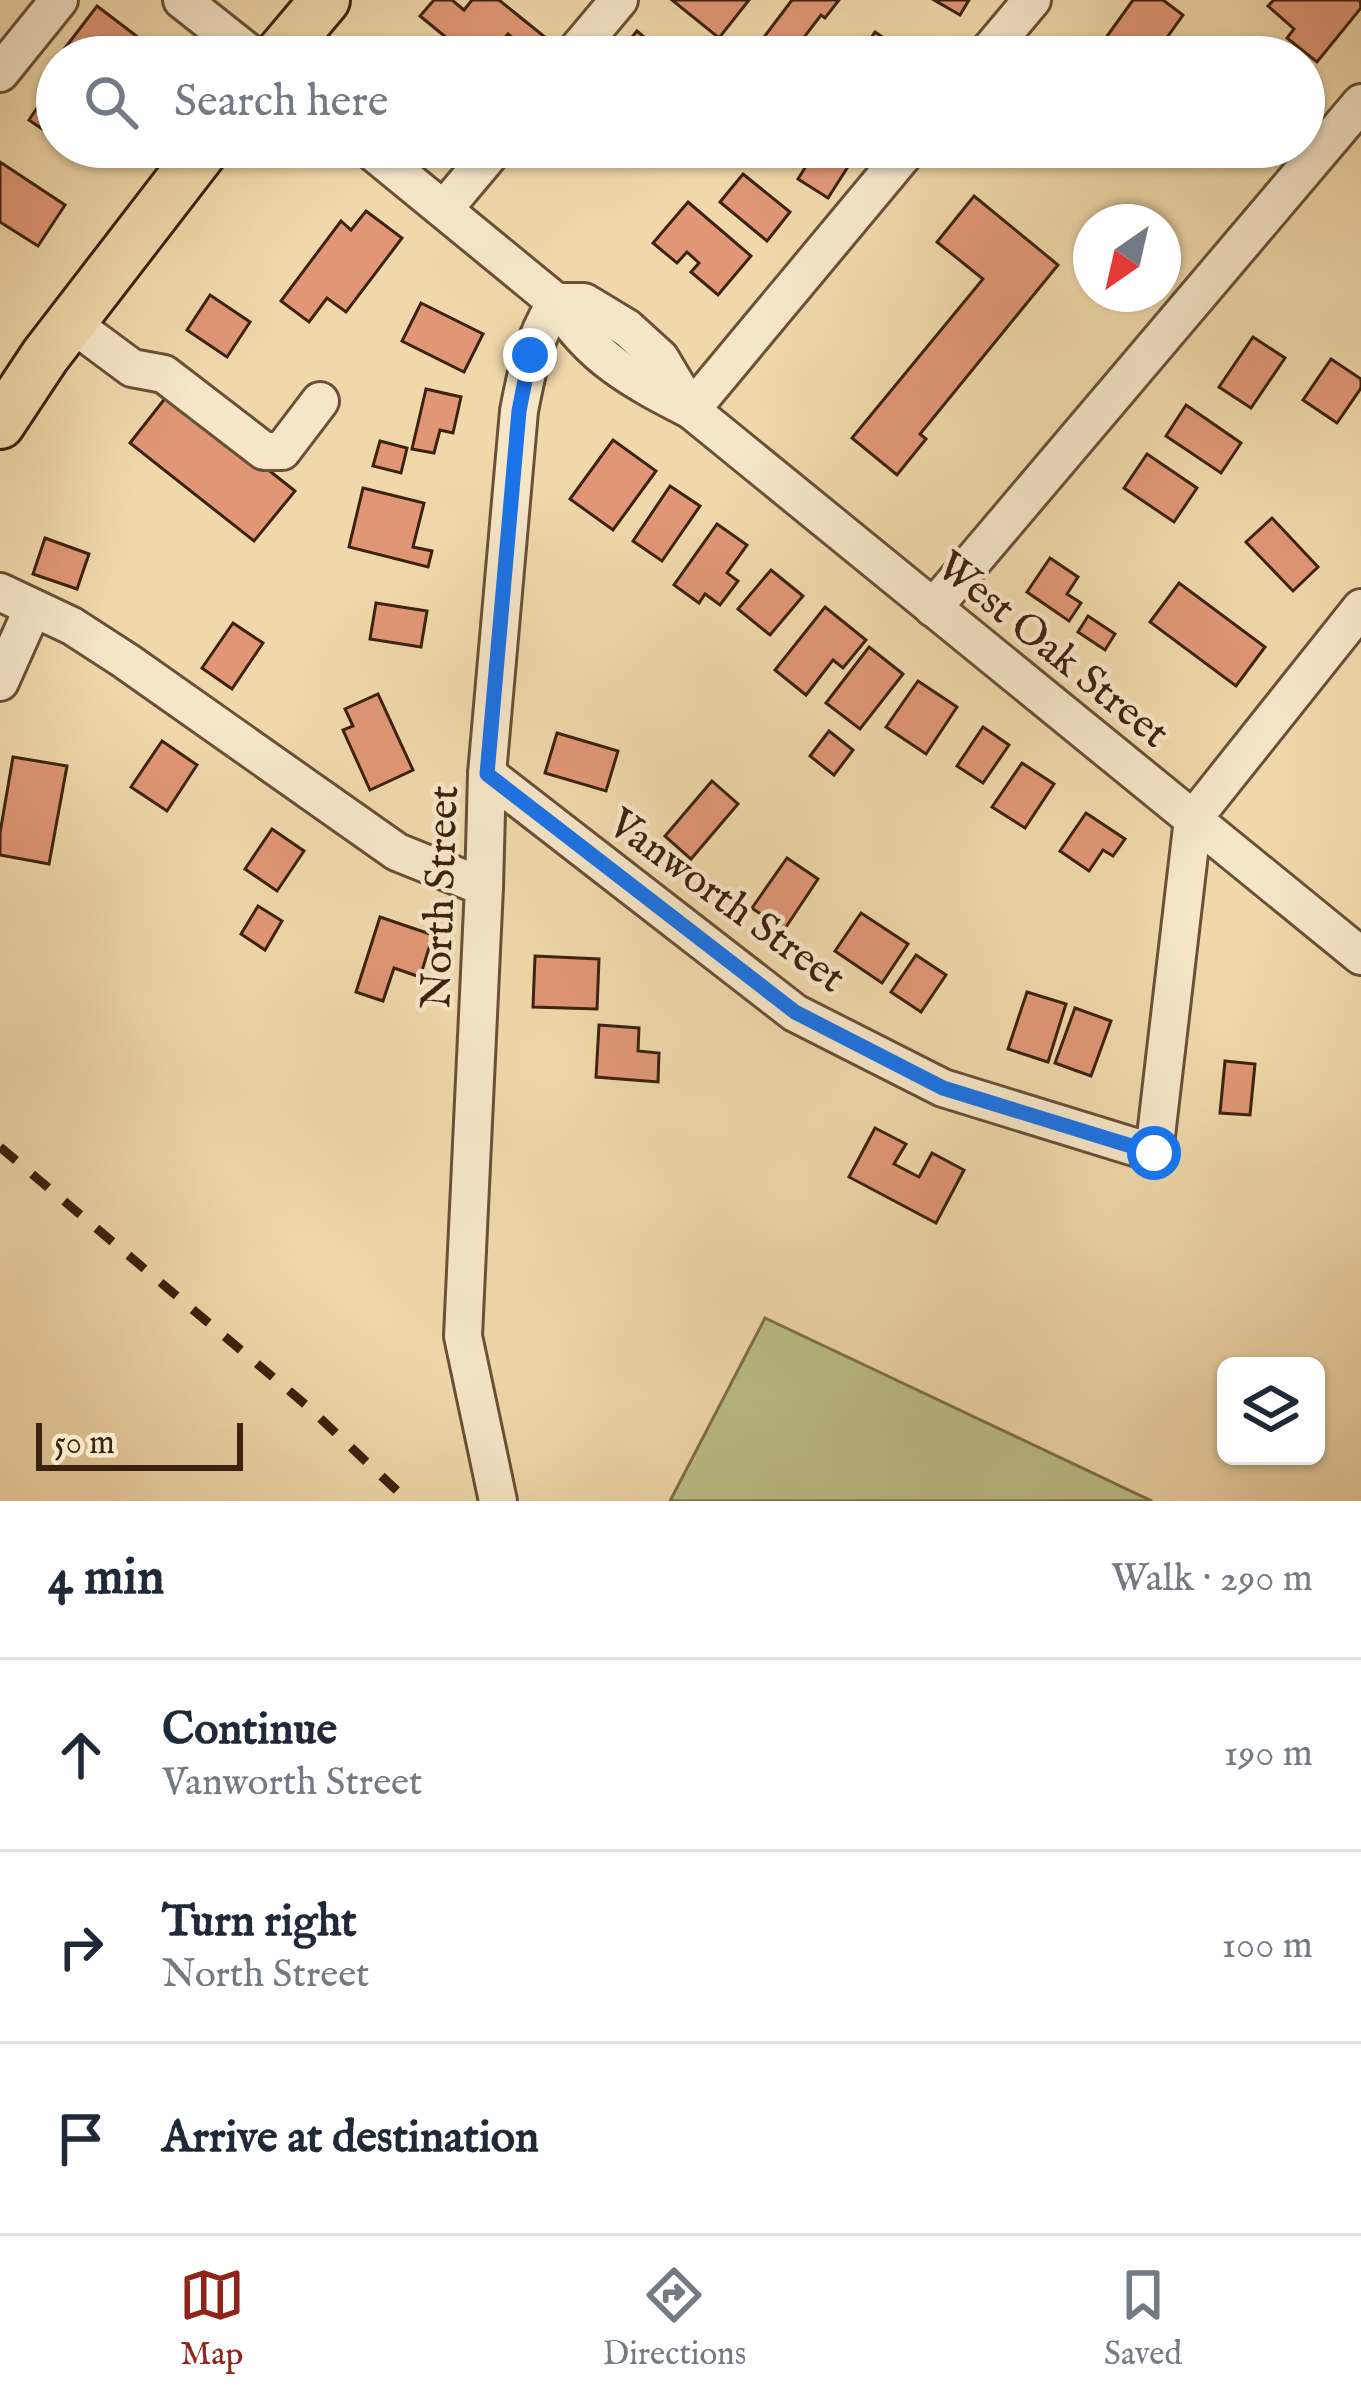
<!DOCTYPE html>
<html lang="en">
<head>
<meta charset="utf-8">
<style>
  :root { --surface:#fff; --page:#f2f2f3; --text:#1f2937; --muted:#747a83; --line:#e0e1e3; --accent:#8f2418 }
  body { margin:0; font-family:"IM FELL English",serif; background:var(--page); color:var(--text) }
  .controls { position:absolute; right:36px; bottom:36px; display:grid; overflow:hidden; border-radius:18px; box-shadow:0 3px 9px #0004 }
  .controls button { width:108px; height:108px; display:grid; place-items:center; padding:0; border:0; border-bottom:3px solid var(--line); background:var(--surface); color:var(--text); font:60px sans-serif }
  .compass { position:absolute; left:1073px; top:204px; width:108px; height:108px; border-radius:50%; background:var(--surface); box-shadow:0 3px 9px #0004; rotate:214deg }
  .scale { position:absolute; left:36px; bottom:30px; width:207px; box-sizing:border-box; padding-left:12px; border:6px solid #3c220f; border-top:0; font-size:33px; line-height:42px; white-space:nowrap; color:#3c220f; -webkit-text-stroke:9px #f5e6c8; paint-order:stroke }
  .stop { position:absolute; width:36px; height:36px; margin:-27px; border:9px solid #1a73e8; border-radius:50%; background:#fff }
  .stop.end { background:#1a73e8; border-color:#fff; box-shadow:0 3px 12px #0008 }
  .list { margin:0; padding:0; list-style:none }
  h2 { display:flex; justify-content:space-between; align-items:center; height:156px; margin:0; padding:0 48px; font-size:51px }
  h2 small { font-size:39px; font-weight:400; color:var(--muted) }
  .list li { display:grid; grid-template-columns:78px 1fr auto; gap:36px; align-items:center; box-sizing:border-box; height:192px; padding:0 48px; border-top:3px solid var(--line) }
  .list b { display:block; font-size:45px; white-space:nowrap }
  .list p { margin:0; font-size:39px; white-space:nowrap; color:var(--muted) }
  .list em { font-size:39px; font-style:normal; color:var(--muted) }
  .icon { flex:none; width:66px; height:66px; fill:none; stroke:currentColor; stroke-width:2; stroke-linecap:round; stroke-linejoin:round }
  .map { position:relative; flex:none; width:1361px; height:1501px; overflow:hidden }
  .search { position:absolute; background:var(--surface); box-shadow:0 3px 9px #0004; left:36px; right:36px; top:36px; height:132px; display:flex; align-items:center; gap:30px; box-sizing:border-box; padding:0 42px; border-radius:66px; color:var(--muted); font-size:45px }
  .sheet { height:732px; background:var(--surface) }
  nav { display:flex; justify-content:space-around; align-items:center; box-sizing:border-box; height:168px; border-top:3px solid var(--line); background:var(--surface); font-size:33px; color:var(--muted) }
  nav a { display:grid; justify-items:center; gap:6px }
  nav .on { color:var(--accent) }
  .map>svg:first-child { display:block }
  .green { fill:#bcbe87; stroke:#7c704b; stroke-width:3 }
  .building { fill:#e19776; stroke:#3c220f; stroke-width:3 }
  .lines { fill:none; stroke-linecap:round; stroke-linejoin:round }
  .minor-casing { stroke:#695036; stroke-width:42 }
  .major-casing { stroke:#3c220f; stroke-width:54 }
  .minor { stroke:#f5e6c8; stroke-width:36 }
  .major { stroke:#f0d8aa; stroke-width:48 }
  .rail { stroke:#3c220f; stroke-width:9; stroke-dasharray:21 21; stroke-linecap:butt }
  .route { stroke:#1a73e8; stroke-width:15 }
  .labels { text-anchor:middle; stroke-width:9; stroke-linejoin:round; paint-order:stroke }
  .street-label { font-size:42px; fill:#3c220f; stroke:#f5e6c8 }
</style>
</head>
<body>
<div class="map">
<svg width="1361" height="1501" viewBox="0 0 1361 1501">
  <rect width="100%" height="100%" fill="#f0d8aa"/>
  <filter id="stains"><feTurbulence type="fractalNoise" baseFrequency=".00167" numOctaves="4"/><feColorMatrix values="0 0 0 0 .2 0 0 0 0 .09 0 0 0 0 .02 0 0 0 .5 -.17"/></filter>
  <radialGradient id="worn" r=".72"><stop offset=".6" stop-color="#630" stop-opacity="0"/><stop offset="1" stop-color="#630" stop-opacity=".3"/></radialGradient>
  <polygon class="green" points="765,1318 1152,1501 670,1501"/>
  <g class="building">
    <polygon points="434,0 452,0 464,10 472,0 499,0 546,38 530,57 518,57 525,48 508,34 488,57 470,57 420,16"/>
    <polygon points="672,0 749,0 719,38"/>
    <polygon points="792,0 839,0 825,18 821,15 789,57 749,57"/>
    <polygon points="934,0 969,0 960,15"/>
    <polygon points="1133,0 1163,0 1183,15 1153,57 1092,57"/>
    <polygon points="1274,0 1360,0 1361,8 1317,62 1287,38 1294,29 1268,6"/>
    <polygon points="97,6 164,57 77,57 65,48"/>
    <polygon points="637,31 667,57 616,57"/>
    <polygon points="875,32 912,57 858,57"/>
    <polygon points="49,90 57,95 57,139 29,120"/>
    <polygon points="818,147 852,147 858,151 828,198 798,179"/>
    <polygon points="0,162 65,205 38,246 0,222"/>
    <polygon points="743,174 790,212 767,241 720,202"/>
    <polygon points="974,196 1058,265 920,434 926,439 897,475 852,438 983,279 937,242"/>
    <polygon points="688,202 751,256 718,295 691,272 699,263 687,252 677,263 653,243"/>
    <polygon points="366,211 402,238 346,312 327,298 309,322 281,301 341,221 351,230"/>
    <polygon points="210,295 250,322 227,357 187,330"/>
    <polygon points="421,303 483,334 464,372 402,341"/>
    <polygon points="1253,337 1285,358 1251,408 1219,387"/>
    <polygon points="1331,359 1361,379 1361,388 1337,423 1303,400"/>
    <polygon points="426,389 461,397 453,433 440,430 434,453 412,449"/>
    <polygon points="170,392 295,491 254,541 130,443"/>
    <polygon points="1186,405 1241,443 1221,473 1166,436"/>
    <polygon points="613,440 656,471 613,530 570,499"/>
    <polygon points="380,441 407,448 401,473 373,466"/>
    <polygon points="1147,454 1197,488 1174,522 1124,488"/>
    <polygon points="670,486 700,506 662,561 633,541"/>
    <polygon points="363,488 424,503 413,547 432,551 428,567 349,547"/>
    <polygon points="1272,518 1318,567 1293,591 1246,542"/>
    <polygon points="717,524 747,545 727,573 738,581 720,605 705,594 699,603 674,585"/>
    <polygon points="45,538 89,554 77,589 33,574"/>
    <polygon points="1050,558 1078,577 1067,594 1081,603 1069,621 1027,592"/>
    <polygon points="771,570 803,596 770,635 738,609"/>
    <polygon points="1179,583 1265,647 1236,686 1150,622"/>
    <polygon points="376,603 427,611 421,647 370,639"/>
    <polygon points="825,607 866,640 843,668 833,660 806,695 775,670"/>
    <polygon points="1088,616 1115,634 1105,650 1078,632"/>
    <polygon points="233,623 263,643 232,689 202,668"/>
    <polygon points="869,647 903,674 860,729 826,703"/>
    <polygon points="918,681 957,707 926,754 886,727"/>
    <polygon points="378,694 413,770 370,790 343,730 353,726 345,709"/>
    <polygon points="983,727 1009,745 983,783 957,766"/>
    <polygon points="829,731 853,750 834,775 810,756"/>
    <polygon points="557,733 618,751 606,791 545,773"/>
    <polygon points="162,741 197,765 167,811 131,787"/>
    <polygon points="13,757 67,766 49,864 0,855 0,833"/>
    <polygon points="1022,763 1054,784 1025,828 992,807"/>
    <polygon points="712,781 738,804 691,859 665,836"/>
    <polygon points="1086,813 1125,839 1113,856 1103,850 1089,871 1060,851"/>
    <polygon points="272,829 304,851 277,891 245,869"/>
    <polygon points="787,858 818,879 784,930 752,908"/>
    <polygon points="258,906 282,921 265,950 241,934"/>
    <polygon points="861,913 908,944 882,983 835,951"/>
    <polygon points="380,917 433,935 420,977 394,968 383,1001 356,992"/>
    <polygon points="916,955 946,975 921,1012 891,992"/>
    <polygon points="535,956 599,959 597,1009 533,1007"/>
    <polygon points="1027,992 1066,1004 1048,1062 1008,1049"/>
    <polygon points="1075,1008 1111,1021 1091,1076 1055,1063"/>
    <polygon points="599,1025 639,1028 638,1051 659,1053 658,1082 596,1077"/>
    <polygon points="1225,1061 1255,1064 1250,1115 1220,1113"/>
    <polygon points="875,1128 906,1144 894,1164 919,1177 932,1153 964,1170 936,1223 849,1177"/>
  </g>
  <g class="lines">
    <g class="minor-casing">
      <g id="minor">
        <polyline points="182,0 254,57"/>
        <polyline points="571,57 619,0"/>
        <polyline points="984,57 1032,0"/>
        <polyline points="0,73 59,0"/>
        <path d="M367 147 556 302C591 358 634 381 691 410L1361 956"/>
        <polyline points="444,209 496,147"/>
        <polyline points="556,302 584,302 627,328 660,358 691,410"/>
        <polyline points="70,322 132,368 164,374 264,451 282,451 320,401"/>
        <polyline points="691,410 910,147"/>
        <polyline points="0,592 72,626 126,661 397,852 484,887"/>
        <polyline points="933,608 1361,103"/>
        <polyline points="0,682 33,608"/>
        <polyline points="487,774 795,1013 943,1088 1154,1153 1193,819 1361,608"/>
        <path d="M498 1501 463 1336 484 887 487 774 519 411C527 369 533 340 556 302"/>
      </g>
    </g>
    <g class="major-casing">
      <g id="major">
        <polyline points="277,57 325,0"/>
        <polyline points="0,424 45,356 206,147"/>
      </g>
    </g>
    <use href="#minor" class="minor"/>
    <use href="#major" class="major"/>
    <polyline class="rail" points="0,1147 306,1405 408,1501"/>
  </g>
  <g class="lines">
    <polyline class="route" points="530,355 519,411 487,774 795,1012 943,1088 1154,1153"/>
  </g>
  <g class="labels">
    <g class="street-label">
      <text transform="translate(1054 648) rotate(39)" y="15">West Oak Street</text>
      <text transform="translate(438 897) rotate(-88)" y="15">North Street</text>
      <text transform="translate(728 899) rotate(36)" y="15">Vanworth Street</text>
    </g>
  </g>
  <rect width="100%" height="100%" filter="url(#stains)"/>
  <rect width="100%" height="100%" fill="url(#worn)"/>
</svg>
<div class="controls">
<button><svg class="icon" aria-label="layers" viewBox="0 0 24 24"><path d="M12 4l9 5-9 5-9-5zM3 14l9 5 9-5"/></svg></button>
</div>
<svg class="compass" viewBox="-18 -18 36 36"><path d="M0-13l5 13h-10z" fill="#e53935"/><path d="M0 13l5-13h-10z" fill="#747a83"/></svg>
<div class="scale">50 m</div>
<div class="stop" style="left:1154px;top:1153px"></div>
<div class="stop end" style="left:530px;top:355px"></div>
<div class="search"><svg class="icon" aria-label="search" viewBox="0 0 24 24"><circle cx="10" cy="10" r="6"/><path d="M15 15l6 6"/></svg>Search here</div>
</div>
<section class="sheet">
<h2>4 min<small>Walk · 290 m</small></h2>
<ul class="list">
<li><svg class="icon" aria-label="ahead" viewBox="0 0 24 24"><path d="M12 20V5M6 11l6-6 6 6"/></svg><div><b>Continue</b><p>Vanworth Street</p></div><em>190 m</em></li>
<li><svg class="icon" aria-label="right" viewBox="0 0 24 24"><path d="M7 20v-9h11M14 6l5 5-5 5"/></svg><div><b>Turn right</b><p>North Street</p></div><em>100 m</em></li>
<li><svg class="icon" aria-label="arrive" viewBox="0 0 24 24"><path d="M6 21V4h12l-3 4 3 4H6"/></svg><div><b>Arrive at destination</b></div></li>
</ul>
</section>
<nav>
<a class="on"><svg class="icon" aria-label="map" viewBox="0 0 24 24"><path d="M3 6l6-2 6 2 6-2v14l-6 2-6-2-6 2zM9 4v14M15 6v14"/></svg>Map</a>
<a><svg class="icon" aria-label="directions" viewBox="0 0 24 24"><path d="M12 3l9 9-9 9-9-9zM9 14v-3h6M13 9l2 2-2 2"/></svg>Directions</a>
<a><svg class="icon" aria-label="saved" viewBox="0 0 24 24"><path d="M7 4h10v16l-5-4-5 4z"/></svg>Saved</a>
</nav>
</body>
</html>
